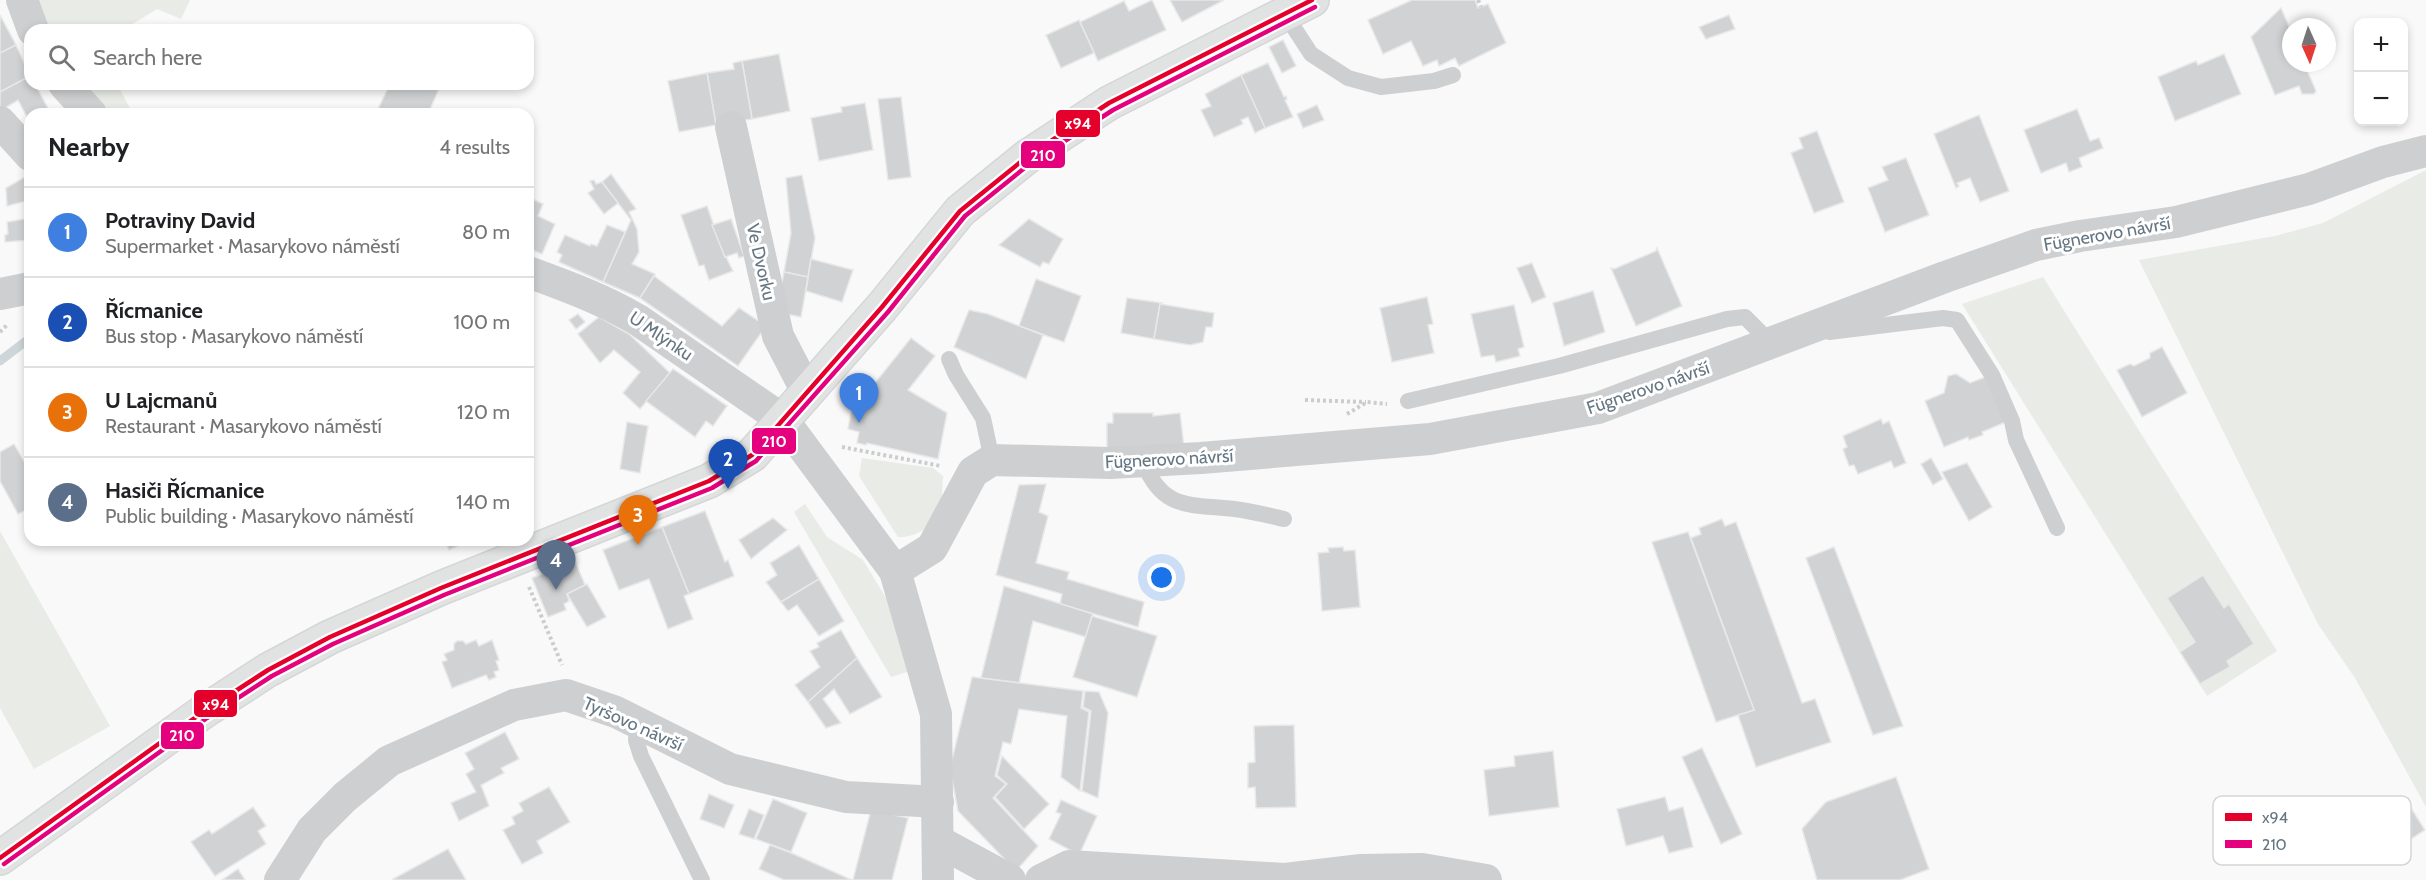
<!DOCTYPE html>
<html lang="en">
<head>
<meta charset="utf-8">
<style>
  :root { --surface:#fff; --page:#f2f2f2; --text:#202124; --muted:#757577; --line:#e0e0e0; --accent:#ea580c }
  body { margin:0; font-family:Cabin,sans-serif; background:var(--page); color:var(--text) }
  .controls { position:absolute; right:18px; top:18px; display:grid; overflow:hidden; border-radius:12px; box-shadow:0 3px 9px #0003 }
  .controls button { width:54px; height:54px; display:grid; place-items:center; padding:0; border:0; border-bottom:2px solid var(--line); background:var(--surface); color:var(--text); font:30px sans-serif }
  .compass { position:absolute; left:2282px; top:18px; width:54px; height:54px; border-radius:50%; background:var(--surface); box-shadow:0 3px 9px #0003; rotate:177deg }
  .you { position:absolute; left:1162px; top:578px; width:21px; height:21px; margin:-15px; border:4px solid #fff; border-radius:50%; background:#1a73e8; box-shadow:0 0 0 9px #1a73e833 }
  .badge { display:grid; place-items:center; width:39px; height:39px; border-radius:50%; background:var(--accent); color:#fff; font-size:20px; font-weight:700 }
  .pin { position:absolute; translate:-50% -50px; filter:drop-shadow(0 2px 3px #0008) }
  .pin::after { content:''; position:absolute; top:32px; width:21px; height:18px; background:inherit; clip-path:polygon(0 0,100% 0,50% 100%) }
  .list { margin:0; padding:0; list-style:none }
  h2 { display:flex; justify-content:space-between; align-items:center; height:78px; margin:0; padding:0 24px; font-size:26px }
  h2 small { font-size:20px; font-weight:400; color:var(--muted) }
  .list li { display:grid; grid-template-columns:39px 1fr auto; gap:18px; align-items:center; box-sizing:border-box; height:90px; padding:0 24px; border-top:2px solid var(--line) }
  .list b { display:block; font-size:22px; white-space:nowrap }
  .list p { margin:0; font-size:20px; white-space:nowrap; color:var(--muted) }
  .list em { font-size:20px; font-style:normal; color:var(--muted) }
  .icon { flex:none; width:33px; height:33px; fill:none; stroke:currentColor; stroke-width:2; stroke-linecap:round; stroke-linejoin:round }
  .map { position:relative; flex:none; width:2426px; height:880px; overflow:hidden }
  .search { position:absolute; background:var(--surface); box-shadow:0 3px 9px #0003; left:24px; top:24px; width:510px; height:66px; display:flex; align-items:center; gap:15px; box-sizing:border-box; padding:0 21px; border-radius:18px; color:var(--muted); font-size:22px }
  .panel { position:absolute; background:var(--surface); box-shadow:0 3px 9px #0003; left:24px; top:108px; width:510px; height:438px; border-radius:18px }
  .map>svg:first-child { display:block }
  .green { fill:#e8ebe6 }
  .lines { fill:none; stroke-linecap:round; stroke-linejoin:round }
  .stream { stroke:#ced6d9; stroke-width:9 }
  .building { fill:#d0d2d3; stroke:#e8e8e8; stroke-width:1.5 }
  .secondary-casing { stroke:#d5d6d7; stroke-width:36 }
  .path { stroke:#cbcccd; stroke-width:4; stroke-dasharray:3 3; stroke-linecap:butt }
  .lane { stroke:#cecfd0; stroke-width:16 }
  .street { stroke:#cecfd0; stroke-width:32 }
  .secondary { stroke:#e1e2e2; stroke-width:33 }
  .bus-1-casing { stroke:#fff; stroke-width:9 }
  .bus-2-casing { stroke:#fff; stroke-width:9 }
  .bus-1 { stroke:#e4002b; stroke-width:4.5 }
  .bus-2 { stroke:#e5007d; stroke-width:4.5 }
  .labels { text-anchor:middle; stroke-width:6; stroke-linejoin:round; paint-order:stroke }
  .street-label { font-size:18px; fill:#657683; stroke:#fff }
  .key { fill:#fff; stroke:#d1d6da; stroke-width:1.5 }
  .key-label { font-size:16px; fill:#657683 }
  .line-badge { stroke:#fff; stroke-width:2 }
  .badge-label { font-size:16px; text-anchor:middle; font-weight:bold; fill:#fff }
</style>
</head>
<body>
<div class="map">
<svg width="2426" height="880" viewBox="0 0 2426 880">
  <rect width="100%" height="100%" fill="#f9f9f9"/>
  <g class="green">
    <polygon points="36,0 190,0 181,19 157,9 123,30 50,30"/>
    <polygon points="84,84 117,84 133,114 108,114"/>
    <polygon points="2426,170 2426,807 2355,678 2318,624 2139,260 2275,236 2323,223"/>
    <polygon points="2043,277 2277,651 2207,696 1962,304"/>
    <path d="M862 458 933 468 943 476C942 487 943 500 939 510 933 527 915 538 898 537L859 476Z"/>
    <polygon points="805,504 827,537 863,560 898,618 913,670 891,677 794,512"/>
    <polygon points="0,531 110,726 34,769 0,708"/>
  </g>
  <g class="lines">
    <polyline class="stream" points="0,361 30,338"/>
  </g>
  <g class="building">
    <polygon points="1152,0 1166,30 1098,61 1080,22 1124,1 1129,11"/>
    <polygon points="1170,0 1224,0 1182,22"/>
    <polygon points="1412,0 1475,0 1478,8 1488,4 1506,43 1459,66 1455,58 1439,66 1437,60 1423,66 1411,41 1383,54 1368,20"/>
    <polygon points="2281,8 2291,31 2291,63 2304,63 2316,91 2314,94 2302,94 2299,86 2275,95 2251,37"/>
    <polygon points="0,15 16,45 0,53"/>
    <polygon points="1729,15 1735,29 1706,39 1699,27"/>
    <polygon points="1079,20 1094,53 1061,68 1046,35"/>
    <polygon points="1283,40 1296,66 1282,73 1269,47"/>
    <polygon points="16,45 30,76 0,92 0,53"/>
    <polygon points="779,54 790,111 752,119 742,61"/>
    <polygon points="2224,54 2241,94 2175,121 2158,77 2196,61 2198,65"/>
    <polygon points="742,61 752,119 716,125 707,73 734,69 733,63"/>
    <polygon points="1268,63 1284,97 1286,96 1287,99 1285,100 1293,117 1265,128 1241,75"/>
    <polygon points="707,73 716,125 679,132 668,81"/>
    <polygon points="1241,75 1265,128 1255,133 1248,117 1241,120 1243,124 1214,137 1201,110 1211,106 1205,94"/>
    <polygon points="30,76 30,84 35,84 51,114 30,114 30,123 18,100 0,111 0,92"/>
    <polygon points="390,84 441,84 428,114 385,114 377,111"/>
    <polygon points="901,97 911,177 888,180 878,99"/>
    <polygon points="865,103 873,150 819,161 811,118 842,112 841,107"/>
    <polygon points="1317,105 1324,120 1303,128 1297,114"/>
    <polygon points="2077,109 2090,141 2099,138 2103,148 2079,158 2082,167 2069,172 2066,163 2041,173 2024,130"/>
    <polygon points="1979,115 2009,191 1980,202 1970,178 1957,183 1959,186 1956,188 1934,134"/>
    <polygon points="1817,131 1844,202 1814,213 1791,153 1803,148 1799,138"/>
    <polygon points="1906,158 1929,215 1885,232 1868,188 1888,180 1882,167"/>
    <polygon points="30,174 30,200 7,206 6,188"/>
    <polygon points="611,174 636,209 629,212 637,229 639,252 632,264 655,274 640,298 603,282 631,220 602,182"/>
    <polygon points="802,175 815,238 808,277 784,272 791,233 786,178"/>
    <polygon points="594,180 596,184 602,182 618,203 604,214 588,193 594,189 590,181"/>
    <polygon points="528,197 543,204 538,216 555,224 542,254 528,248"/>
    <polygon points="707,206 725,257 726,257 733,271 709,280 704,265 699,266 681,215"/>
    <polygon points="30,218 30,240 5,242 5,235 8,234 7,222"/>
    <polygon points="731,219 744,256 739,258 737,253 725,257 712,225"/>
    <polygon points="1029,219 1063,239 1049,264 1043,262 1040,267 999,245"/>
    <polygon points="607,225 625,232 603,282 559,262 562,255 557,252 565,235 590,246 591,244 597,246"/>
    <polygon points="1657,248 1682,306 1636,326 1611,268 1614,269 1656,251"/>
    <polygon points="811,259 853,270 842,302 806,291"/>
    <polygon points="1532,263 1546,297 1532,303 1517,268"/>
    <polygon points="784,272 808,277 801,317 776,312"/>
    <polygon points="654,276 722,326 739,308 766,326 738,366 640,298"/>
    <polygon points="1036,279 1081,296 1064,342 1019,326"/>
    <polygon points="1593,291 1605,332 1564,346 1553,303"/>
    <polygon points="1427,297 1433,324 1428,325 1434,353 1392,362 1380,308"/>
    <polygon points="1127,298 1162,303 1160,304 1154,339 1121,333"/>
    <polygon points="1160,304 1214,313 1212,327 1206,327 1203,342 1190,345 1154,339"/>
    <polygon points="1514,305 1524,347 1518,349 1520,356 1496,362 1494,355 1481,357 1471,314"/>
    <polygon points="969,310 988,314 1043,335 1026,379 954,347"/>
    <polygon points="578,314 585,322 576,329 569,320"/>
    <polygon points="599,317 629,334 670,373 640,409 623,393 640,372 614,350 600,363 578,334"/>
    <polygon points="911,338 935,356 908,390 947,413 938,459 867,443 866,445 857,443 859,432 848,429 856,387 867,393"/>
    <polygon points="2162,347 2187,393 2142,417 2117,370 2130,364 2134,366 2150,358 2150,353"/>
    <polygon points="673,369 727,406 713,426 706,421 695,437 646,401"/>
    <polygon points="1956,374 1970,383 1988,376 2006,422 1982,432 1983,435 1969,440 1968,437 1944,447 1925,401 1944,393 1948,376"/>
    <polygon points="1113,413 1153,413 1153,416 1180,413 1184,447 1107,448 1107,423 1113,423"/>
    <polygon points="1881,419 1883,424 1889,421 1906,463 1894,468 1891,461 1858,474 1854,465 1849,466 1843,449 1847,447 1843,436"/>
    <polygon points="627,422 648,426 640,473 620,469"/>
    <polygon points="14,444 30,472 30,508 18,514 0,481 0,452"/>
    <polygon points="1931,458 1943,479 1933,485 1921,464"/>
    <polygon points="1967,463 1992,507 1969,521 1942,472"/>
    <polygon points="1046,484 1039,512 1048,516 1036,563 1069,572 1067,579 1144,602 1138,627 1060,604 1062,594 996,575 1019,485"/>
    <polygon points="705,511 725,562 728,560 734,576 689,594 662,527"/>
    <polygon points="773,518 787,530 751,559 739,540"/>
    <polygon points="1722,519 1725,526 1736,522 1802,703 1815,699 1831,742 1756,767 1738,715 1754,710 1691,538 1701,534 1699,528"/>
    <polygon points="662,527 689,594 684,596 693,619 668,629 649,579 619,590 603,550"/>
    <polygon points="1688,532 1754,710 1716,722 1652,542"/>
    <polygon points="445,540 471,540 449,550"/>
    <polygon points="799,545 819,579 781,602 766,582 777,575 770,563"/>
    <polygon points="1343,547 1344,551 1355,550 1360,607 1322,611 1318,553 1329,552 1328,548"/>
    <polygon points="1834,547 1903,726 1873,735 1806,558"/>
    <polygon points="575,561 585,585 567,594 569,601 564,604 566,610 548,617 532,578"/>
    <polygon points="2203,575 2224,608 2229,604 2254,644 2227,661 2230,667 2200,684 2180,652 2195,642 2167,598"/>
    <polygon points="819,579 844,621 819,636 797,605 788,611 781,602"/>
    <polygon points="587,584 606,617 587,627 567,594"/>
    <polygon points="1004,586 1093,614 1086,637 1033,621 1019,683 981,678"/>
    <polygon points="1092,616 1157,636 1137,697 1073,677"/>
    <polygon points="841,630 857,658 808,702 795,685 820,667 810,651 819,647 817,643"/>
    <polygon points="476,640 479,646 492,640 499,660 496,661 499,670 494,672 496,677 489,680 486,675 452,688 442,662 447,660 444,654 454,650 454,644 457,641 463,641 466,644"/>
    <polygon points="857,658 882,697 850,714 834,689 823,699 841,723 826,728 808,702"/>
    <polygon points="972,677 1083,691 1081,708 1089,712 1080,791 1061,777 1067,716 1019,709 1011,744 1003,742 995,776 1006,784 993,798 1038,846 1016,871 958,811 950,768"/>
    <polygon points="1085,691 1099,692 1108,713 1098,798 1082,791 1091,711 1083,707"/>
    <polygon points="1294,725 1296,807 1256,808 1255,787 1248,788 1248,763 1255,762 1254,726"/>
    <polygon points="505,732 519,759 501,768 504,773 481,785 489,806 459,821 451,803 476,792 466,774 474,769 465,753"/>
    <polygon points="1702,748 1742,834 1721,844 1682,757"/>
    <polygon points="1553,751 1559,807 1489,816 1484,770 1515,766 1514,756"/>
    <polygon points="1002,756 1049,804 1024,829 995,797 1007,784 997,775"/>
    <polygon points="1896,777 1929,869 1900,880 1817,880 1802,829 1826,802"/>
    <polygon points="549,787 570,822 537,841 543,853 522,864 503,830 515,824 512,817 523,811 519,803"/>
    <polygon points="709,794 734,805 724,828 700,819"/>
    <polygon points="1665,797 1669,811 1683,807 1693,847 1669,853 1663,836 1626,846 1617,809"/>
    <polygon points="2404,797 2425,830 2377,861 2356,827"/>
    <polygon points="773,799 807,813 791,852 756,839"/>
    <polygon points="1061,800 1097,816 1079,855 1049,839 1061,814 1056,812"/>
    <polygon points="253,807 266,826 258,831 266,844 215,876 191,842 209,830 212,834"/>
    <polygon points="749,809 764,815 754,839 739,834"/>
    <polygon points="871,810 908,818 892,880 853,880"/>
    <polygon points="770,845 789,852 852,880 784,880 759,869"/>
    <polygon points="448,849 466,880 394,880 393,879"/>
    <polygon points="238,869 245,880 222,880"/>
  </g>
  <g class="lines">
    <g class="secondary-casing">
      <polyline id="secondary" points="0,858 203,712 268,670 330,637 441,588 709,481 752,455 882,307 960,211 1028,156 1109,103 1312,0"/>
    </g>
    <g class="path">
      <polyline points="1478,0 1481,7"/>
      <polyline points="0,332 8,324"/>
      <polyline points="1305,400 1366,402"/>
      <polyline points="1347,414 1367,402 1387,404"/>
      <polyline points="842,447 941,466"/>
      <polyline points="529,587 562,665"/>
    </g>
    <g class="lane">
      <polyline points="1285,14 1311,54 1348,78 1381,87 1434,81 1453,75"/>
      <polyline points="1829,332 1943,318 1957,320 1992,375 2012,421 2016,440 2057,528"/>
      <polyline points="949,359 956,375 983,418 992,460"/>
      <polyline points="1408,401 1559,366 1727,319 1745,317 1760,332 1765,346"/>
      <path d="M1143 461C1162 510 1188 504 1234 509 1251 511 1267 515 1284 519"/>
      <polyline points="637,723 636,740 641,756 702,880"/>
    </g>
    <g class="street">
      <polyline points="22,0 33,30"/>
      <polyline points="64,84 91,114"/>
      <polyline points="0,122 30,155"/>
      <polyline points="731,127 778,336 807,392"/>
      <path d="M528 272C566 286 602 299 638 320L783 420 895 571 936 714 938 880"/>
      <polyline points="0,294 30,288"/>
      <polyline points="895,571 932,548 973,472 992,460 1110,463 1201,458 1430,439 1598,408 1945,277 2036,245 2080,236 2176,222 2309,189 2383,162 2426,151"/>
      <polyline points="938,841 1010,880"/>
      <polyline points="280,880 312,830 345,797 389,761 514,705 566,695 616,712 730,769 846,797 938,802"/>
      <polyline points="1041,880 1069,866 1285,879 1361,870 1422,869 1486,880"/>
    </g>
    <use href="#secondary" class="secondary"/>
    <g class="bus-1-casing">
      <polyline id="bus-1" points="0,858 203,712 268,670 330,637 441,588 709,481 752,455 882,307 960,211 1028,156 1109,103 1312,0"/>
    </g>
    <g class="bus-2-casing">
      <polyline id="bus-2" points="4,864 207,718 272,676 333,644 444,595 712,488 756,461 888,312 965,216 1032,162 1113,110 1315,7"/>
    </g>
    <use href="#bus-1" class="bus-1"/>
    <use href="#bus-2" class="bus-2"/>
  </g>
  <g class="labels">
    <g class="street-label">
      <text transform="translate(2107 234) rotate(-10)" y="6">Fügnerovo návrší</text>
      <text transform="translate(761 262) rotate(77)" y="6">Ve Dvorku</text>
      <text transform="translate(661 336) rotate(34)" y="6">U Mlýnku</text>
      <text transform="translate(1648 388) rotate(-19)" y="6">Fügnerovo návrší</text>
      <text transform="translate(1169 459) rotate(-3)" y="6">Fügnerovo návrší</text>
      <text transform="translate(633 724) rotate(24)" y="6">Tyršovo návrší</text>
    </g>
  </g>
  <rect x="2213" y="796" width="198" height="69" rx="9" class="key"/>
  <rect x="2225" y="813" width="27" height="8" fill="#e4002b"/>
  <rect x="2225" y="840" width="27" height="8" fill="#e5007d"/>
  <g class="key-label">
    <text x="2262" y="823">x94</text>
    <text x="2262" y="850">210</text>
  </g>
  <g class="line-badge">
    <rect x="1055" y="109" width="46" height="29" rx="6" fill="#e4002b"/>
    <rect x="1020" y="140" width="46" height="29" rx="6" fill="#e5007d"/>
    <rect x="751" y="427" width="46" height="28" rx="6" fill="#e5007d"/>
    <rect x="193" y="689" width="45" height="29" rx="6" fill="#e4002b"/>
    <rect x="160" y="721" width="45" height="29" rx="6" fill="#e5007d"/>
  </g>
  <g class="badge-label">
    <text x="1078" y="129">x94</text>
    <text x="1043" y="161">210</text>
    <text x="774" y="447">210</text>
    <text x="216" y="710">x94</text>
    <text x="182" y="741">210</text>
  </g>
</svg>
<div class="controls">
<button>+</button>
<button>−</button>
</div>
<svg class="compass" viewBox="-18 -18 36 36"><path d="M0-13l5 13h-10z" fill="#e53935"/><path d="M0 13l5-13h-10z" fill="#757577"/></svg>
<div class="you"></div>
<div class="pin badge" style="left:859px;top:423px;background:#3f7fe0">1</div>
<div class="pin badge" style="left:728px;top:489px;background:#1a4fb4">2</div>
<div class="pin badge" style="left:638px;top:545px;background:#e8710a">3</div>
<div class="pin badge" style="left:556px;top:590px;background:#5c6f8a">4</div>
<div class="search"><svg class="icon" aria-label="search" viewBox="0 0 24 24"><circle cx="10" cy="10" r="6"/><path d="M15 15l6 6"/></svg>Search here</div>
<section class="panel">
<h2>Nearby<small>4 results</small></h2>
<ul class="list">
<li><span class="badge" style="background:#3f7fe0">1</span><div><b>Potraviny David</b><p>Supermarket · Masarykovo náměstí</p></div><em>80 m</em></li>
<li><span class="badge" style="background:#1a4fb4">2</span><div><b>Řícmanice</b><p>Bus stop · Masarykovo náměstí</p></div><em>100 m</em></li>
<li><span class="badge" style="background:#e8710a">3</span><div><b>U Lajcmanů</b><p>Restaurant · Masarykovo náměstí</p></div><em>120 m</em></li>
<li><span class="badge" style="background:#5c6f8a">4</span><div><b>Hasiči Řícmanice</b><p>Public building · Masarykovo náměstí</p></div><em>140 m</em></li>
</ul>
</section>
</div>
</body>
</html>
